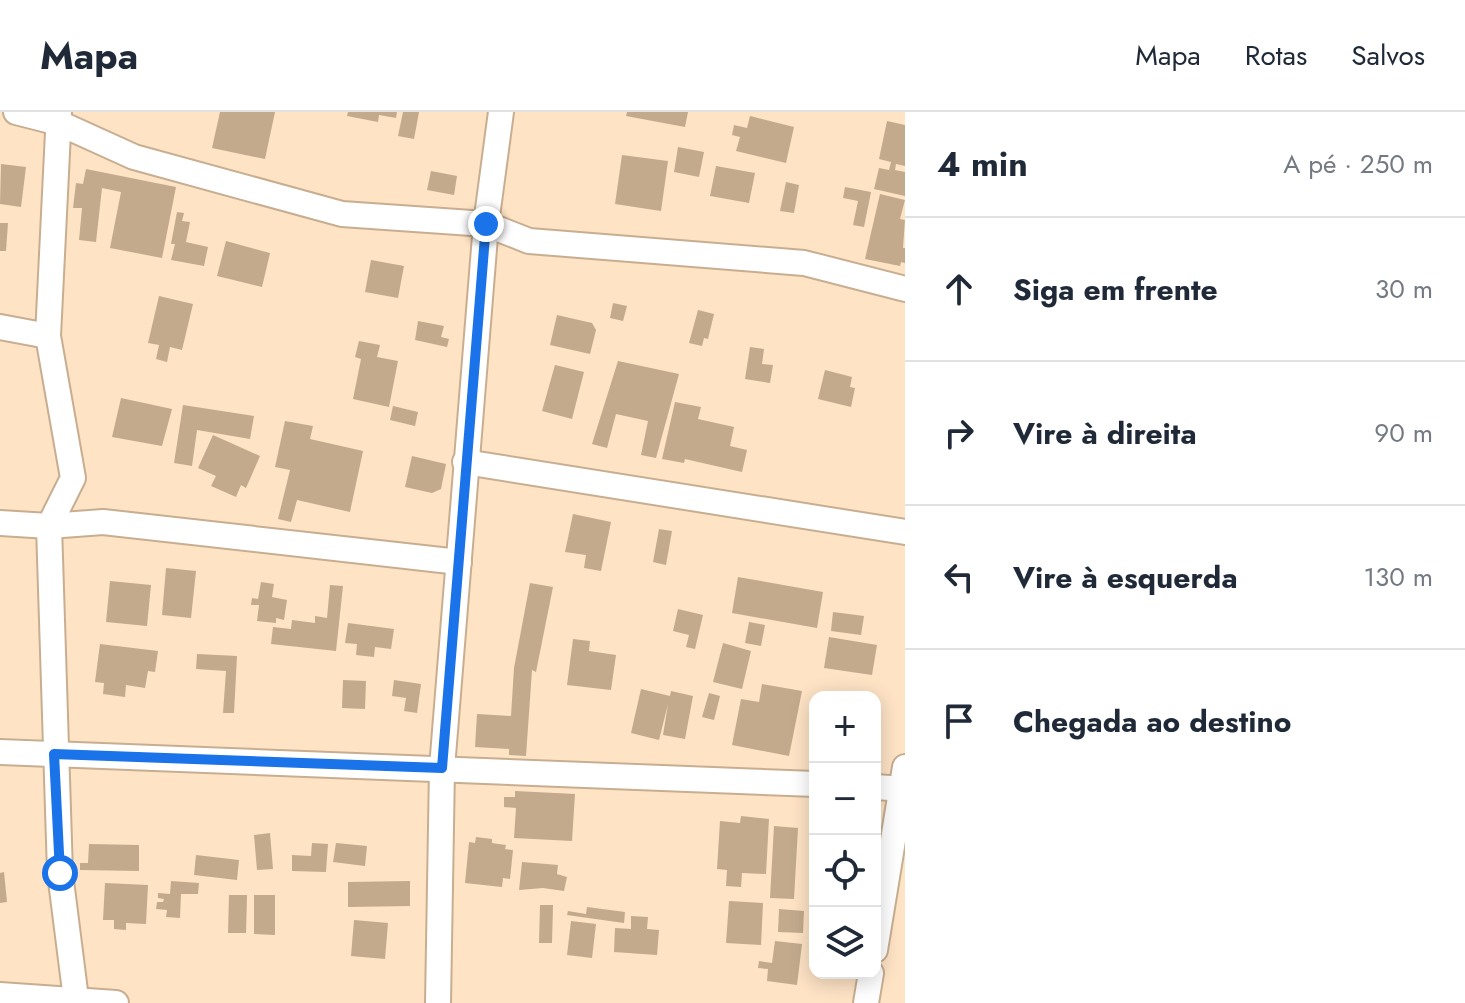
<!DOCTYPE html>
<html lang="pt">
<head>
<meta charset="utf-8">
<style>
  :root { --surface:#fff; --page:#f6f6f7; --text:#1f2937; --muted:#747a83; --line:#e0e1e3 }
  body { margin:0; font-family:Jost,sans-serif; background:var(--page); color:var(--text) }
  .controls { position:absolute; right:24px; bottom:24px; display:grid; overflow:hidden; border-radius:16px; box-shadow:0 4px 20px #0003 }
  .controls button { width:72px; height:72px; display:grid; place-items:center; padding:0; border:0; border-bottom:2px solid var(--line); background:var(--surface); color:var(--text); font:40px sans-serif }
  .stop { position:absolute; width:24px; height:24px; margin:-18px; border:6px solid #1a73e8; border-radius:50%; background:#fff }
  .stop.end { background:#1a73e8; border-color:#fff; box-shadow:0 2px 8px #0008 }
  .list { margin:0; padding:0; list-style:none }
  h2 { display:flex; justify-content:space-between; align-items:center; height:104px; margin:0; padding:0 32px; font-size:34px }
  h2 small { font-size:26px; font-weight:400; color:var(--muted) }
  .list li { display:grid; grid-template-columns:52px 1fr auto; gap:24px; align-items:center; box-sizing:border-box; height:144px; padding:0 32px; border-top:2px solid var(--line) }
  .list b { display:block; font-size:30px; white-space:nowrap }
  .list em { font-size:26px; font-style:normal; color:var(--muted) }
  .icon { flex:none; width:44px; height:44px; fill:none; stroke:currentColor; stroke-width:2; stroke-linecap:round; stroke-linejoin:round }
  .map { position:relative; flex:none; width:905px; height:891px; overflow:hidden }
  header { display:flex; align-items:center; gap:48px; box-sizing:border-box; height:112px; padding:0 40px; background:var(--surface); border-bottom:2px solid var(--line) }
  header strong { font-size:38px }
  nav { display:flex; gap:44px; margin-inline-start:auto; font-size:28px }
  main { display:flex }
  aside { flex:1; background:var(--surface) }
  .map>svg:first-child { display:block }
  .building { fill:#c3aa8d }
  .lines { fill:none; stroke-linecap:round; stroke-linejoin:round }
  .minor-casing { stroke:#c8ae91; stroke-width:28 }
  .minor { stroke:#fff; stroke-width:24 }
  .route { stroke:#1a73e8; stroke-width:10 }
</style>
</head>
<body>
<header>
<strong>Mapa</strong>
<nav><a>Mapa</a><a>Rotas</a><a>Salvos</a></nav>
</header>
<main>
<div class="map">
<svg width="905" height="891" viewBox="0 0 905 891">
  <rect width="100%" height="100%" fill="#fee3c5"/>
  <g class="building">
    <polygon points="220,0 275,0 265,47 212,36"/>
    <polygon points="348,0 397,0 396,6 379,3 378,10 347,4"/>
    <polygon points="403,0 419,0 414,27 398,24"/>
    <polygon points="627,0 688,0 685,15 626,4"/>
    <polygon points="750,4 794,15 786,51 736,39 740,25 732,23 734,13 747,16"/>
    <polygon points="887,9 905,13 905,54 896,52 895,58 905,60 905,84 874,77 879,56 889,58 891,50 879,47"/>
    <polygon points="678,35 704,40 699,65 674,60"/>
    <polygon points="622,43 668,49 661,99 615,92"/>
    <polygon points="1,52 26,55 21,95 0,92"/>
    <polygon points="716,54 755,61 749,91 710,84"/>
    <polygon points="86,57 176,75 162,146 110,136 121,80 102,76 96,130 79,128 82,96 73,96 76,71 83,72"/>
    <polygon points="431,59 457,64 454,83 427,78"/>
    <polygon points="786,70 799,73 794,101 780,99"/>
    <polygon points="845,75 871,80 864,115 853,113 858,89 843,86"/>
    <polygon points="880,82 905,88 900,107 905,108 903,136 905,136 905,151 901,150 900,154 865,147"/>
    <polygon points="177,100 184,101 182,109 190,110 186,130 208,135 204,154 171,148 175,132 171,132"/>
    <polygon points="0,111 8,111 6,139 0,139"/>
    <polygon points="226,129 270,141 262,175 217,164"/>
    <polygon points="371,148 404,154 398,186 365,180"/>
    <polygon points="159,184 193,192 182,238 170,235 167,250 156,247 159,233 148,231"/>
    <polygon points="613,191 627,194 623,209 610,206"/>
    <polygon points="698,198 714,202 708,227 704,226 702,234 689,231"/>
    <polygon points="557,203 592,211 596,218 590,242 550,233"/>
    <polygon points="418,209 444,214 441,225 449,227 447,235 415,228"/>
    <polygon points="359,229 380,233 377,245 398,249 389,295 353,287 361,247 355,245"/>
    <polygon points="750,235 764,237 762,252 773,253 770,271 745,267"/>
    <polygon points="618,249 679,262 656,346 641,343 648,309 616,302 607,336 592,332"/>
    <polygon points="555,253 584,260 572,307 542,299"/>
    <polygon points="825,258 852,265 850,275 855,276 851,295 818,287"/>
    <polygon points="121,286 172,297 162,334 112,325"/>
    <polygon points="675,290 701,295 698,307 734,315 730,334 747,338 742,360 685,347 684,351 662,347"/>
    <polygon points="183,293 254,304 250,327 197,318 192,354 174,351"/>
    <polygon points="393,294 418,300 415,314 390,308"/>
    <polygon points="285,309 313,314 310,327 363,339 350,400 297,388 291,410 278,407 290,358 275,355"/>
    <polygon points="213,323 260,344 246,376 241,373 236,385 211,374 216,364 198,356"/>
    <polygon points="412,344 446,352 441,377 432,381 405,375"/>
    <polygon points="573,402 611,410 601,459 584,456 586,443 565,440"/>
    <polygon points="659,417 672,419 666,453 653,450"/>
    <polygon points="166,456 196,459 191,506 162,503"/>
    <polygon points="738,465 823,480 817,516 732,501"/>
    <polygon points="110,469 151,473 147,514 106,510"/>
    <polygon points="261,470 274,472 272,485 287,488 284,508 276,506 276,511 257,509 259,493 251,493 252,486 258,487"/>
    <polygon points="530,471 553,475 536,560 532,558 526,644 509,643 509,637 475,635 477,602 511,604 514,556"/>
    <polygon points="330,473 343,474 336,539 271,532 273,515 291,517 292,508 315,511 315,504 327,506"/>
    <polygon points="678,497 703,503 695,537 686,535 689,523 673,519"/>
    <polygon points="833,500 864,504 861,523 831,519"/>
    <polygon points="749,510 765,513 761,534 745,531"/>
    <polygon points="348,511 394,517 391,537 375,535 374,545 356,543 357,532 345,531"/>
    <polygon points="829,525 877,533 872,563 824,556"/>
    <polygon points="573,527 590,529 589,539 616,543 611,578 567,573"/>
    <polygon points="723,531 751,539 742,577 713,570"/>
    <polygon points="100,532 158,539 155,560 148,559 145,576 126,573 125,585 103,582 104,571 95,570"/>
    <polygon points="197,542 237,544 234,601 223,601 226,559 196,557"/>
    <polygon points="343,568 366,569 365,597 342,596"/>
    <polygon points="394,568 421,572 417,601 404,599 406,586 392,584"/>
    <polygon points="762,572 802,579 789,644 732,633 741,587 759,590"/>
    <polygon points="641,577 670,584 671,579 693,584 685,627 663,623 668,592 659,628 631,621"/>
    <polygon points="709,581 720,584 714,608 702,605"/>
    <polygon points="515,679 575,682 572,729 514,726 516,696 504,695 504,685 515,685"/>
    <polygon points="741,704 769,707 766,762 742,761 741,775 726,774 727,758 717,757 720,709 740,711"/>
    <polygon points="774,714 798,716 794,787 770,786"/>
    <polygon points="270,721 273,757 257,758 254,723"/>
    <polygon points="476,725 492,727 492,731 506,733 505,737 513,738 510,767 503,766 502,775 465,771 469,730 475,731"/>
    <polygon points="312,731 328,732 326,760 292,759 292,743 311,744"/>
    <polygon points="336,731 367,734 365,754 333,750"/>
    <polygon points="89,732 139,733 139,759 80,758 80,751 88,751"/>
    <polygon points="196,743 239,748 237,768 194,763"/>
    <polygon points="522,750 558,753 557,762 567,765 564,779 543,776 519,778"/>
    <polygon points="4,760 7,790 0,791 0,761"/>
    <polygon points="171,769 199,771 198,782 181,782 180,806 166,805 167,798 156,797 157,790 163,790 164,787 158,786 158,781 170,782"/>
    <polygon points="410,769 410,794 348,795 348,770"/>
    <polygon points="105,771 148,773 146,812 126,811 126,818 114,817 114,808 103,808"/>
    <polygon points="229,783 247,783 246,821 228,821"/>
    <polygon points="254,783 275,783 275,823 254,822"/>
    <polygon points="729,789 763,791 761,833 726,831"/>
    <polygon points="540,793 553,793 552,831 539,831"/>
    <polygon points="587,795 625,800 624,811 567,803 568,799 586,802"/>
    <polygon points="779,797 804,799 803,821 778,820"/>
    <polygon points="631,804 648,805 647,817 659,818 657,843 614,840 615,816 631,817"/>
    <polygon points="354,808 388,811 385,847 351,844"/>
    <polygon points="571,809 596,812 592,846 567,843"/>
    <polygon points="775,829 802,832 797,873 767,869 768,857 758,856 759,849 772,851"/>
  </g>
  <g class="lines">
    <g class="minor-casing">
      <g id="minor">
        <polyline points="16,0 59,11 134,45 342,102 486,112 529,129 804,151 905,177"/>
        <polyline points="59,0 48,224 73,366 49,414 60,761 76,887"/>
        <polyline points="0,215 48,224"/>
        <polyline points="465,350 905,420"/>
        <polyline points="0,411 49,414 103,410 459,450"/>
        <polyline points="0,640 815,672"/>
        <polyline points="875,675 905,677"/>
        <polyline points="875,838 905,655"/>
        <polyline points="0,883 116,891"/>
        <polyline points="438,891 442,656 486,112 501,0"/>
        <polyline points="866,891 871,861"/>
      </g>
    </g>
    <use href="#minor" class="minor"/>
  </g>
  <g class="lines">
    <polyline class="route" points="60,761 54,642 442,656 486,112"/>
  </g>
</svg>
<div class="controls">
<button>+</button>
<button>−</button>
<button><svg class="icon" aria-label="locate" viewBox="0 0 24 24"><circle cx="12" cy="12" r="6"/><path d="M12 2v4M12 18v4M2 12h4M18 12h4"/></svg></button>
<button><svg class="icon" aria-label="layers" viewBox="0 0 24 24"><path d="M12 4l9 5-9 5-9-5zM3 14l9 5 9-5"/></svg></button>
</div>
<div class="stop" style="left:60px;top:761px"></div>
<div class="stop end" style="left:486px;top:112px"></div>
</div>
<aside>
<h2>4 min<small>A pé · 250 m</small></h2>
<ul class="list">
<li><svg class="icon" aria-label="ahead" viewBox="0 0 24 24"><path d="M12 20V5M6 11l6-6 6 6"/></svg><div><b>Siga em frente</b></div><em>30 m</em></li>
<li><svg class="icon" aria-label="right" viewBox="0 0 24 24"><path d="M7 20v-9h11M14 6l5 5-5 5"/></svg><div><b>Vire à direita</b></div><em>90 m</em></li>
<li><svg class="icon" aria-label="left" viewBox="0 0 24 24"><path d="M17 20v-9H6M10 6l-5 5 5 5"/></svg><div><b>Vire à esquerda</b></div><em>130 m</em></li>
<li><svg class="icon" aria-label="arrive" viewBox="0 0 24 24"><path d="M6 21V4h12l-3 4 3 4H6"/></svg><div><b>Chegada ao destino</b></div></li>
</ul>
</aside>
</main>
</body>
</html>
